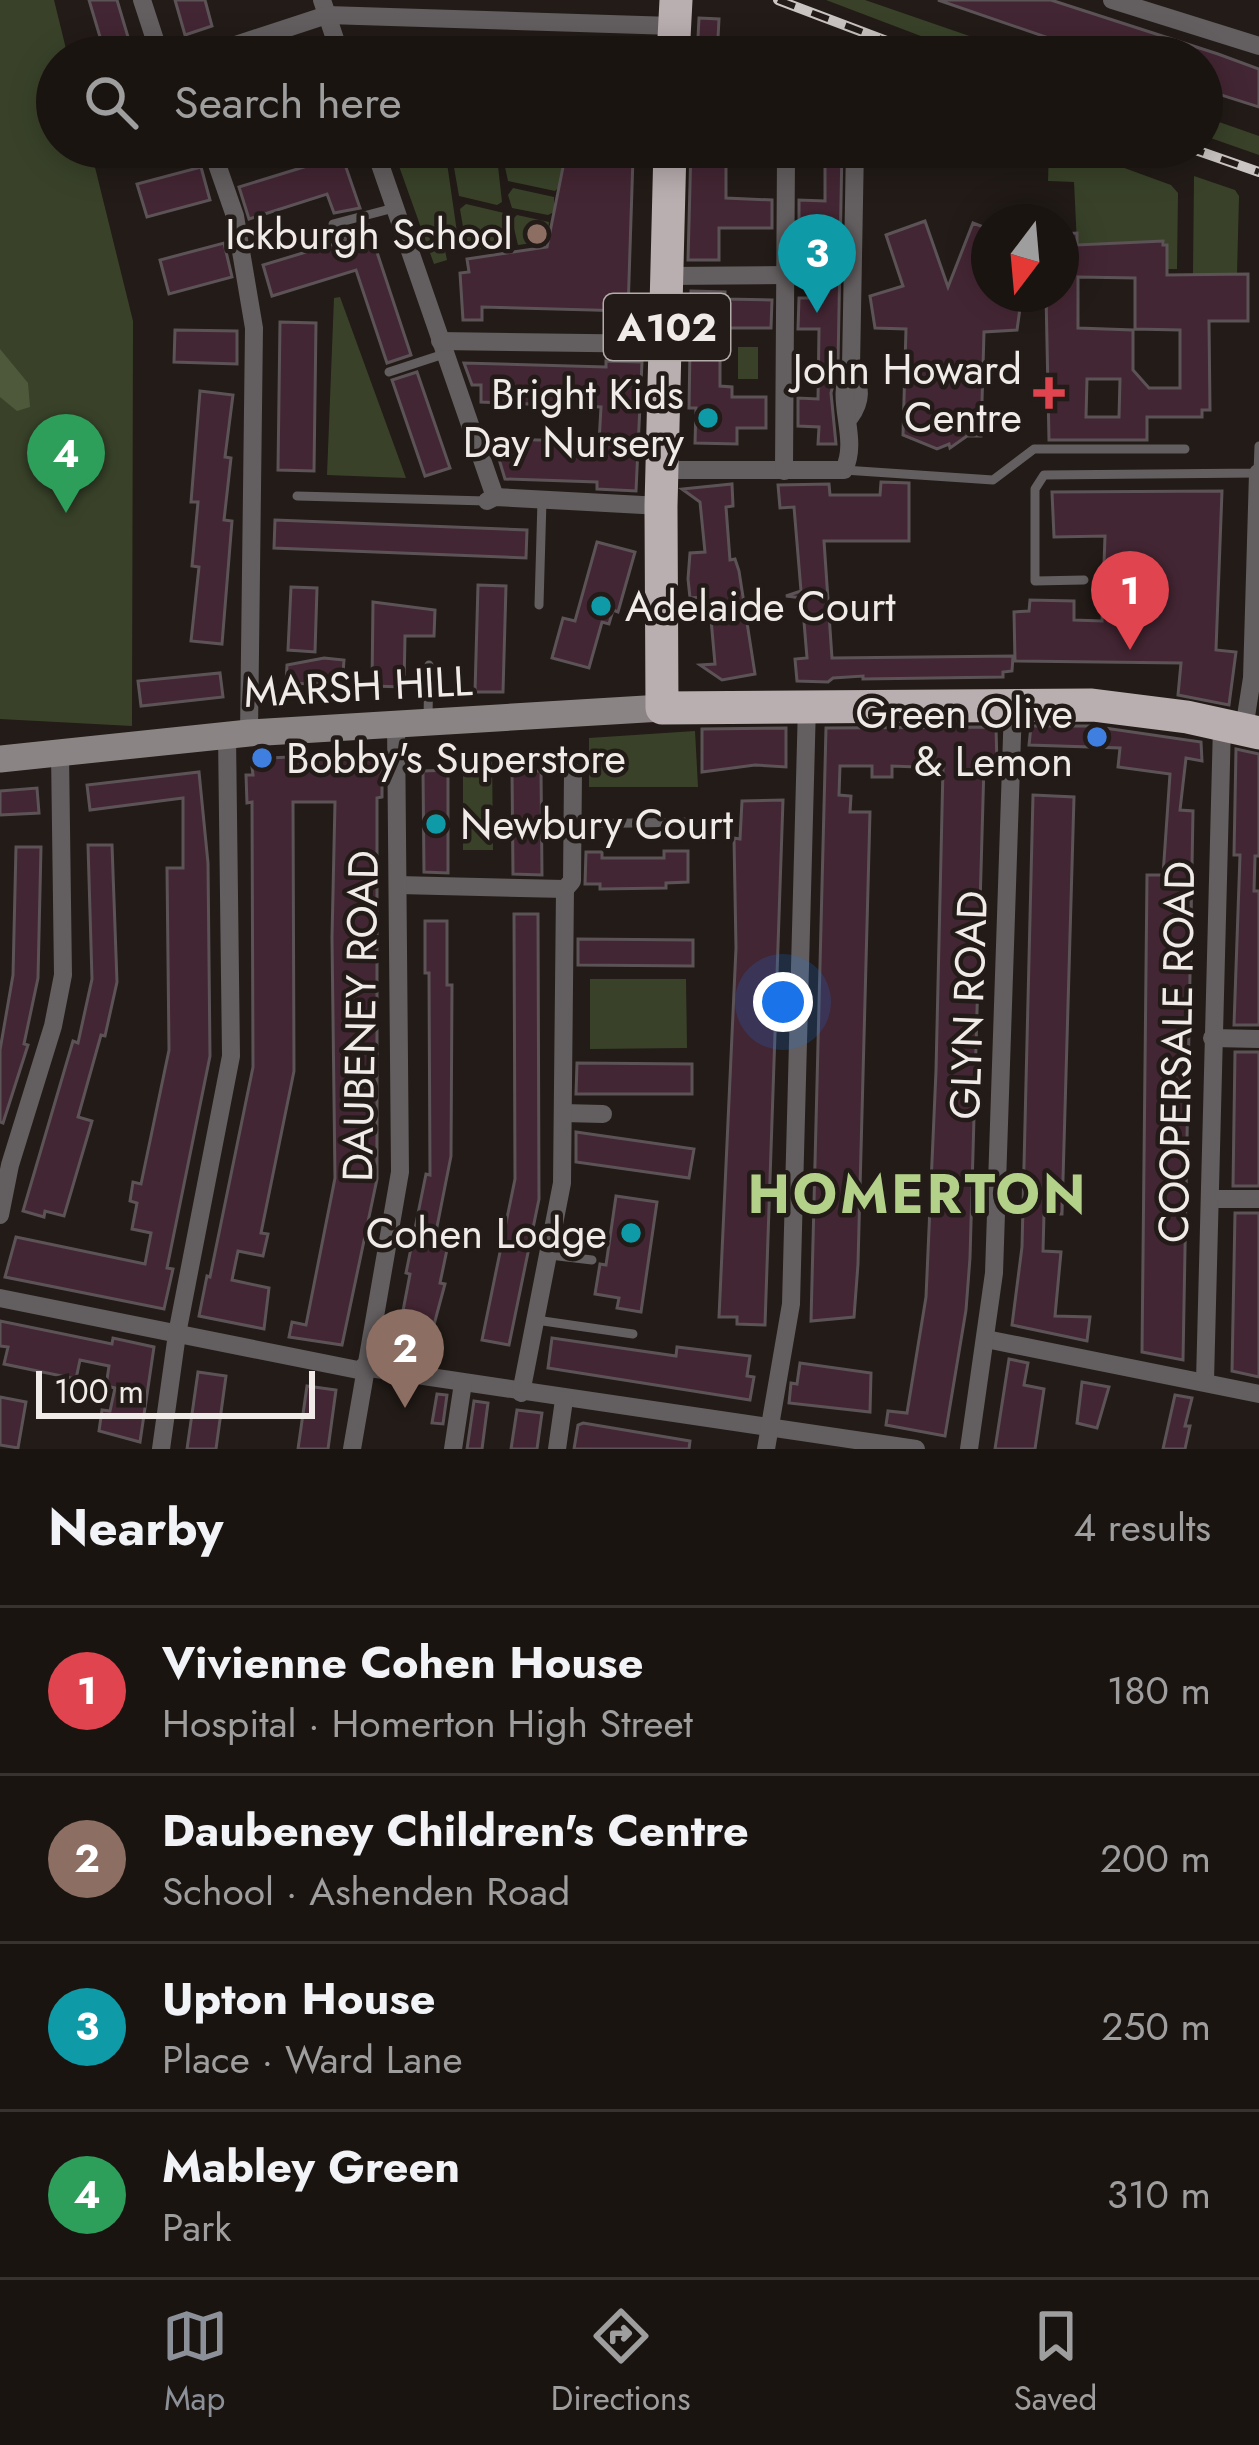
<!DOCTYPE html>
<html lang="en">
<head>
<meta charset="utf-8">
<style>
  :root { --surface:#1a1411; --page:#231d1a; --text:#f1f3f6; --muted:#9f9e9f; --line:#383331; --accent:#8c9099 }
  body { margin:0; font-family:Jost,sans-serif; background:var(--page); color:var(--text) }
  .compass { position:absolute; left:971px; top:204px; width:108px; height:108px; border-radius:50%; background:var(--surface); box-shadow:0 6px 30px #0003; rotate:196deg }
  .scale { position:absolute; left:36px; bottom:30px; width:279px; box-sizing:border-box; padding-left:12px; border:6px solid #f0ebe8; border-top:0; font-size:33px; line-height:42px; white-space:nowrap; color:#f0ebe8; -webkit-text-stroke:9px #221b17; paint-order:stroke }
  .you { position:absolute; left:783px; top:1002px; width:42px; height:42px; margin:-30px; border:9px solid #fff; border-radius:50%; background:#1a73e8; box-shadow:0 0 0 18px #1a73e833 }
  .badge { display:grid; place-items:center; width:78px; height:78px; border-radius:50%; background:var(--accent); color:#fff; font-size:39px; font-weight:700 }
  .pin { position:absolute; translate:-50% -99px; filter:drop-shadow(0 3px 6px #0008) }
  .pin::after { content:''; position:absolute; top:63px; width:42px; height:36px; background:inherit; clip-path:polygon(0 0,100% 0,50% 100%) }
  .list { margin:0; padding:0; list-style:none }
  h2 { display:flex; justify-content:space-between; align-items:center; height:156px; margin:0; padding:0 48px; font-size:51px }
  h2 small { font-size:39px; font-weight:400; color:var(--muted) }
  .list li { display:grid; grid-template-columns:78px 1fr auto; gap:36px; align-items:center; box-sizing:border-box; height:168px; padding:0 48px; border-top:3px solid var(--line) }
  .list b { display:block; font-size:45px; white-space:nowrap }
  .list p { margin:0; font-size:39px; white-space:nowrap; color:var(--muted) }
  .list em { font-size:39px; font-style:normal; color:var(--muted) }
  .icon { flex:none; width:66px; height:66px; fill:none; stroke:currentColor; stroke-width:2; stroke-linecap:round; stroke-linejoin:round }
  .map { position:relative; flex:none; width:1259px; height:1449px; overflow:hidden }
  .search { position:absolute; background:var(--surface); box-shadow:0 6px 30px #0003; left:36px; right:36px; top:36px; height:132px; display:flex; align-items:center; gap:30px; box-sizing:border-box; padding:0 42px; border-radius:66px; color:var(--muted); font-size:45px }
  .sheet { height:828px; background:var(--surface) }
  nav { display:flex; justify-content:space-around; align-items:center; box-sizing:border-box; height:168px; border-top:3px solid var(--line); background:var(--surface); font-size:33px; color:var(--muted) }
  nav a { display:grid; justify-items:center; gap:6px }
  nav .on { color:var(--accent) }
  .map>svg:first-child { display:block }
  .green { fill:#394229 }
  .forest { fill:#4e593b }
  .building { fill:#432633; stroke:#5c5357; stroke-width:3; fill-rule:evenodd }
  .lines { fill:none; stroke-linecap:round; stroke-linejoin:round }
  .service { stroke:#635e5f; stroke-width:9 }
  .minor { stroke:#635e5f; stroke-width:18 }
  .secondary { stroke:#8b8485; stroke-width:27 }
  .trunk { stroke:#b9aeb0; stroke-width:33 }
  .rail-casing { stroke:#cac5c2; stroke-width:10 }
  .rail { stroke:#221b17; stroke-width:6; stroke-dasharray:18; stroke-linecap:butt }
  .education-dot { fill:#8d6e63; stroke:#221b17; stroke-width:4.5 }
  .health-dot { fill:#e0444e; stroke:#221b17; stroke-width:4.5 }
  .culture-dot { fill:#0f9aa8; stroke:#221b17; stroke-width:4.5 }
  .shop-dot { fill:#3f7fe0; stroke:#221b17; stroke-width:4.5 }
  .labels { text-anchor:middle; stroke-width:9; stroke-linejoin:round; paint-order:stroke }
  .shield { fill:#221b17; stroke:#b2ada9; stroke-width:3 }
  .shield-label { font-size:39px; font-weight:bold; fill:#f0ebe8 }
  .poi-label { font-size:42px; fill:#f0ebe8; stroke:#221b17; text-anchor:end }
  .street-label { font-size:42px; fill:#f0ebe8; stroke:#221b17 }
  .district-label { font-size:54px; font-weight:bold; letter-spacing:3px; fill:#b4d189; stroke:#221b17 }
</style>
</head>
<body>
<div class="map">
<svg width="1259" height="1449" viewBox="0 0 1259 1449">
  <rect width="100%" height="100%" fill="#221b17"/>
  <g class="green">
    <polygon points="0,0 54,0 68,57 57,57 57,147 90,147 133,321 132,726 0,719"/>
    <polygon points="826,0 865,0 1030,57 976,57"/>
    <polygon points="1202,116 1259,136 1259,155 1202,135"/>
    <polygon points="1049,149 1086,154 1171,185 1178,193 1177,269 1167,269 1167,246 1163,241 1077,245 1074,182 1048,181"/>
    <polygon points="395,155 446,156 458,239 443,241 447,260 434,264"/>
    <polygon points="452,156 497,157 502,202 497,205 459,196"/>
    <polygon points="503,158 564,159 558,188 555,191 508,181"/>
    <polygon points="1194,176 1235,190 1239,196 1237,274 1193,274"/>
    <polygon points="513,188 554,197 554,212 548,215 512,208 508,195"/>
    <polygon points="466,204 504,213 508,246 467,251 460,209"/>
    <polygon points="517,215 549,222 547,241 518,245 512,220"/>
    <polygon points="340,297 406,478 327,475 334,298"/>
    <rect x="738" y="347" width="20" height="32"/>
    <polygon points="695,731 698,787 589,787 589,738"/>
    <polygon points="463,754 492,754 493,850 463,850"/>
    <polygon points="590,979 686,979 687,1048 590,1049"/>
  </g>
  <polygon class="forest" points="0,349 28,383 30,407 17,411 0,397"/>
  <g class="building">
    <polygon points="89,0 117,0 134,57 106,57"/>
    <polygon points="175,0 205,0 212,26 185,35"/>
    <polygon points="938,0 1051,0 1218,54 1259,69 1259,107 1202,89 1202,57 1104,57"/>
    <polygon points="699,18 719,19 717,57 697,57"/>
    <polygon points="624,42 647,43 646,57 624,57"/>
    <polygon points="312,147 339,147 360,208 334,213 327,194 249,219 239,187 317,163"/>
    <polygon points="691,147 726,147 726,198 772,200 772,228 719,228 719,260 688,260"/>
    <polygon points="825,147 842,147 838,364 831,393 836,444 818,444 819,427 798,426 798,398 818,399 819,329 798,329 799,298 821,298 822,227 799,227 799,200 825,201"/>
    <polygon points="566,152 633,157 628,311 482,307 482,320 463,320 460,273 469,272 467,259 547,247"/>
    <polygon points="201,167 210,200 147,217 137,184"/>
    <polygon points="925,221 948,287 973,223 989,229 989,294 1007,294 1021,301 1017,330 984,332 981,436 967,436 950,448 949,444 937,449 903,435 906,329 875,328 870,296 903,286 886,235"/>
    <polygon points="368,225 411,355 387,363 356,270 272,296 263,265 346,240 343,231"/>
    <path d="M1077 233V245L1163 241V245H1167V275L1248 274V321H1209L1210 410H1202V417H1147V440H1049L1046 294H1061V234ZM1078 277 1135 278V329L1180 330V388H1149L1133 370V330L1078 328ZM1087 379H1120L1119 417H1086Z"/>
    <polygon points="224,243 232,277 169,294 160,260"/>
    <polygon points="691,291 725,292 725,299 772,300 771,328 720,328 720,386 732,387 732,397 766,397 766,428 737,428 737,444 695,443 696,408 689,408"/>
    <polygon points="280,322 316,323 314,471 278,470"/>
    <polygon points="175,330 237,331 237,364 174,362"/>
    <polygon points="606,361 642,362 636,491 597,489 597,482 505,479 498,456 507,456 507,439 599,442 601,407 481,402 481,385 472,385 464,363 606,367"/>
    <polygon points="417,372 450,468 425,476 392,380"/>
    <polygon points="200,391 233,395 225,457 231,458 224,520 232,521 222,644 191,641 199,567 192,566 198,502 191,502"/>
    <polygon points="881,482 909,483 909,541 824,541 832,658 1013,656 1012,671 1003,672 1003,677 863,679 863,676 833,678 828,682 797,681 795,659 807,658 802,598 786,596 801,591 794,507 780,508 778,485 829,484 830,495 880,495"/>
    <polygon points="732,484 733,506 726,507 730,560 735,559 739,571 755,674 722,680 700,665 715,664 710,608 706,609 705,597 690,598 688,579 690,553 705,552 700,502 682,489"/>
    <polygon points="1222,491 1216,650 1236,652 1229,705 1178,695 1181,663 1015,661 1014,612 1029,611 1030,600 1074,601 1074,620 1102,621 1105,536 1054,537 1052,492"/>
    <polygon points="275,520 527,530 526,558 274,548"/>
    <polygon points="597,542 635,552 618,612 613,610 609,624 602,622 589,668 552,658 563,618 575,621"/>
    <polygon points="478,585 506,586 503,692 475,692"/>
    <polygon points="291,587 317,588 315,652 288,650"/>
    <polygon points="373,602 435,610 434,636 405,636 404,687 372,686"/>
    <polygon points="324,658 344,660 342,685 286,683 287,665"/>
    <polygon points="220,673 223,697 141,706 138,681"/>
    <polygon points="1091,726 1201,742 1202,761 1186,758 1180,810 1193,811 1183,1360 1142,1352 1147,875 1163,875 1170,774 1118,767 1120,748 1029,745 1031,726"/>
    <polygon points="996,727 997,765 984,765 970,1258 966,1310 945,1436 886,1425 888,1411 907,1413 926,1297 936,1071 943,768 892,766 892,777 872,777 872,766 840,766 839,795 851,796 850,812 870,812 858,1264 854,1317 811,1321 826,728"/>
    <polygon points="786,728 786,767 755,765 702,772 702,729"/>
    <polygon points="1236,749 1259,754 1259,856 1255,856 1254,891 1259,891 1259,1025 1234,1025 1240,855 1234,855"/>
    <polygon points="373,753 382,756 382,797 377,798 377,1179 342,1345 289,1337 292,1322 306,1325 335,1178 332,938 335,802 293,802 294,1071 261,1233 268,1234 263,1256 238,1251 232,1280 269,1288 264,1329 199,1316 207,1276 210,1277 253,1067 252,802 247,803 246,775 253,775 251,759"/>
    <polygon points="448,770 448,873 424,872 423,771"/>
    <polygon points="512,771 541,771 542,875 513,874"/>
    <polygon points="199,772 208,863 210,1056 167,1268 173,1269 164,1309 5,1277 16,1237 145,1264 151,1233 132,1229 137,1203 130,1201 133,1182 141,1184 169,1050 167,868 183,868 183,798 90,810 87,785"/>
    <polygon points="37,788 39,813 0,815 0,791"/>
    <polygon points="1033,795 1074,797 1062,1214 1044,1214 1043,1251 1061,1252 1055,1316 1090,1317 1087,1341 1012,1325 1022,1247"/>
    <polygon points="783,800 765,1325 737,1324 737,1317 719,1317 736,948 734,838 740,839 742,801"/>
    <polygon points="88,845 112,845 117,982 105,1036 101,1035 78,1117 92,1121 64,1216 45,1211 44,1217 23,1211 73,1041 78,1043 92,979"/>
    <polygon points="16,847 41,847 38,978 24,1044 28,1045 3,1123 0,1122 0,1050 13,975"/>
    <polygon points="664,851 688,851 688,882 666,883 666,888 600,889 600,884 585,884 586,852 602,852 602,858 664,858"/>
    <polygon points="514,914 538,914 539,1199 509,1345 482,1340 515,1179"/>
    <polygon points="425,921 447,921 447,985 452,985 451,1156 434,1242 448,1245 440,1283 445,1284 425,1358 391,1352 397,1315 402,1316 410,1274 406,1273 426,1174 430,1175 429,973 425,973"/>
    <polygon points="578,939 693,940 693,966 578,965"/>
    <polygon points="1235,1052 1259,1052 1259,1186 1233,1186"/>
    <polygon points="577,1063 692,1064 692,1094 576,1094"/>
    <polygon points="576,1132 694,1149 689,1178 576,1162"/>
    <polygon points="616,1196 657,1202 641,1312 617,1308 619,1298 595,1294 600,1264 606,1265"/>
    <polygon points="1235,1213 1259,1213 1259,1377 1232,1371"/>
    <polygon points="0,1321 112,1344 113,1338 154,1347 140,1442 99,1431 102,1410 110,1411 115,1388 106,1386 109,1366 80,1360 76,1379 4,1364 8,1347 0,1346"/>
    <polygon points="552,1338 676,1356 677,1347 750,1356 747,1376 754,1377 750,1400 548,1368"/>
    <polygon points="1009,1359 1028,1363 1024,1385 1044,1389 1035,1449 995,1449"/>
    <polygon points="800,1363 871,1373 870,1412 789,1403 791,1383 797,1384"/>
    <polygon points="198,1372 226,1376 216,1449 187,1449"/>
    <polygon points="1082,1382 1109,1387 1097,1428 1077,1423"/>
    <polygon points="307,1386 336,1390 328,1449 298,1449"/>
    <polygon points="437,1394 447,1395 443,1424 432,1423"/>
    <polygon points="1175,1395 1192,1398 1185,1426 1190,1426 1185,1449 1163,1449"/>
    <polygon points="0,1397 26,1402 18,1448 0,1445"/>
    <polygon points="474,1401 488,1403 482,1449 467,1449"/>
    <polygon points="517,1410 542,1413 537,1449 511,1449"/>
    <polygon points="583,1423 690,1441 689,1449 574,1449 578,1425"/>
  </g>
  <g class="lines">
    <g class="service">
      <polyline points="333,224 394,208"/>
      <polyline points="389,372 444,354"/>
      <polyline points="844,470 993,480 1034,449 1185,449"/>
      <polyline points="297,496 487,501"/>
      <polyline points="1084,580 1035,581 1035,489 1044,475 1258,473 1259,446"/>
      <polyline points="539,605 542,500"/>
      <polyline points="428,717 429,665"/>
      <polyline points="572,824 694,822"/>
      <polyline points="550,1255 592,1260"/>
      <polyline points="536,1320 633,1334"/>
    </g>
    <g class="minor">
      <polyline points="142,0 158,49 165,57"/>
      <polyline points="322,0 341,57"/>
      <polyline points="1112,0 1259,46"/>
      <polyline points="199,57 327,15 673,26"/>
      <polyline points="211,147 235,216 254,328 249,733"/>
      <polyline points="374,147 495,497"/>
      <polyline points="668,276 785,275"/>
      <polyline points="440,341 666,344"/>
      <path d="M850 417C862 401 861 384 851 367"/>
      <path d="M662 470H844C860 436 833 401 851 367L855 147"/>
      <polyline points="784,471 786,157"/>
      <polyline points="487,501 495,497 661,506"/>
      <polyline points="1244,729 1252,678 1258,473"/>
      <polyline points="398,885 565,889"/>
      <polyline points="1212,1038 1259,1039"/>
      <polyline points="563,1113 603,1114"/>
      <polyline points="1210,1199 1259,1199"/>
      <polyline points="0,1215 10,1165 53,1026 63,975 60,753"/>
      <polyline points="0,1298 363,1371"/>
      <polyline points="986,1339 1259,1394"/>
      <polyline points="363,1367 916,1449"/>
      <polyline points="1205,1381 1222,725"/>
      <polyline points="521,1393 562,1183 565,889 572,881 573,772"/>
      <polyline points="161,1449 177,1334 231,1056 227,735"/>
      <polyline points="352,1449 400,1172 396,723"/>
      <polyline points="453,1449 463,1383"/>
      <polyline points="557,1449 564,1400"/>
      <polyline points="766,1449 791,1304 807,705"/>
      <polyline points="969,1449 994,1273 1013,707"/>
    </g>
    <polyline class="secondary" points="0,759 249,733 662,708"/>
    <g class="trunk">
      <polyline points="673,57 676,0"/>
      <polyline points="670,147 661,506 662,708 1092,705 1187,717 1259,733"/>
    </g>
    <g class="rail-casing">
      <g id="rail">
        <polyline points="778,0 929,57"/>
        <polyline points="1187,147 1259,172"/>
      </g>
    </g>
    <use href="#rail" class="rail"/>
  </g>
  <circle class="education-dot" cx="537" cy="234" r="12"/>
  <path class="health-dot" d="M1043 375h12v12h12v12h-12v12h-12v-12h-12v-12h12z"/>
  <g class="culture-dot">
    <circle cx="708" cy="418" r="12"/>
    <circle cx="601" cy="606" r="12"/>
    <circle cx="436" cy="824" r="12"/>
    <circle cx="631" cy="1233" r="12"/>
  </g>
  <g class="shop-dot">
    <circle cx="1097" cy="737" r="12"/>
    <circle cx="262" cy="758" r="12"/>
  </g>
  <g class="labels">
    <rect class="shield" x="604" y="294" width="126" height="66" rx="9"/>
    <g class="shield-label">
      <text x="667" y="341">A102</text>
    </g>
    <g class="poi-label">
      <text x="513" y="249">Ickburgh School</text>
      <text x="1022" y="384">John Howard<tspan x="1022" dy="48">Centre</tspan></text>
      <text x="684" y="409">Bright Kids<tspan x="684" dy="48">Day Nursery</tspan></text>
      <text x="625" y="621" text-anchor="start">Adelaide Court</text>
      <text x="1073" y="728">Green Olive<tspan x="1073" dy="48">&amp; Lemon</tspan></text>
      <text x="286" y="773" text-anchor="start">Bobby's Superstore</text>
      <text x="460" y="839" text-anchor="start">Newbury Court</text>
      <text x="607" y="1248">Cohen Lodge</text>
    </g>
    <g class="street-label">
      <text transform="translate(358 686) rotate(-3)" y="15">MARSH HILL</text>
      <text transform="translate(968 1005) rotate(-88)" y="15">GLYN ROAD</text>
      <text transform="translate(360 1016) rotate(-89)" y="15">DAUBENEY ROAD</text>
      <text transform="translate(1176 1052) rotate(-89)" y="15">COOPERSALE ROAD</text>
    </g>
    <g class="district-label">
      <text x="918" y="1213">HOMERTON</text>
    </g>
  </g>
</svg>
<svg class="compass" viewBox="-18 -18 36 36"><path d="M0-13l5 13h-10z" fill="#e53935"/><path d="M0 13l5-13h-10z" fill="#9f9e9f"/></svg>
<div class="scale">100 m</div>
<div class="you"></div>
<div class="pin badge" style="left:1130px;top:650px;background:#e0444e">1</div>
<div class="pin badge" style="left:405px;top:1408px;background:#8d6e63">2</div>
<div class="pin badge" style="left:817px;top:313px;background:#0f9aa8">3</div>
<div class="pin badge" style="left:66px;top:513px;background:#2e9e5b">4</div>
<div class="search"><svg class="icon" aria-label="search" viewBox="0 0 24 24"><circle cx="10" cy="10" r="6"/><path d="M15 15l6 6"/></svg>Search here</div>
</div>
<section class="sheet">
<h2>Nearby<small>4 results</small></h2>
<ul class="list">
<li><span class="badge" style="background:#e0444e">1</span><div><b>Vivienne Cohen House</b><p>Hospital · Homerton High Street</p></div><em>180 m</em></li>
<li><span class="badge" style="background:#8d6e63">2</span><div><b>Daubeney Children's Centre</b><p>School · Ashenden Road</p></div><em>200 m</em></li>
<li><span class="badge" style="background:#0f9aa8">3</span><div><b>Upton House</b><p>Place · Ward Lane</p></div><em>250 m</em></li>
<li><span class="badge" style="background:#2e9e5b">4</span><div><b>Mabley Green</b><p>Park</p></div><em>310 m</em></li>
</ul>
</section>
<nav>
<a class="on"><svg class="icon" aria-label="map" viewBox="0 0 24 24"><path d="M3 6l6-2 6 2 6-2v14l-6 2-6-2-6 2zM9 4v14M15 6v14"/></svg>Map</a>
<a><svg class="icon" aria-label="directions" viewBox="0 0 24 24"><path d="M12 3l9 9-9 9-9-9zM9 14v-3h6M13 9l2 2-2 2"/></svg>Directions</a>
<a><svg class="icon" aria-label="saved" viewBox="0 0 24 24"><path d="M7 4h10v16l-5-4-5 4z"/></svg>Saved</a>
</nav>
</body>
</html>
